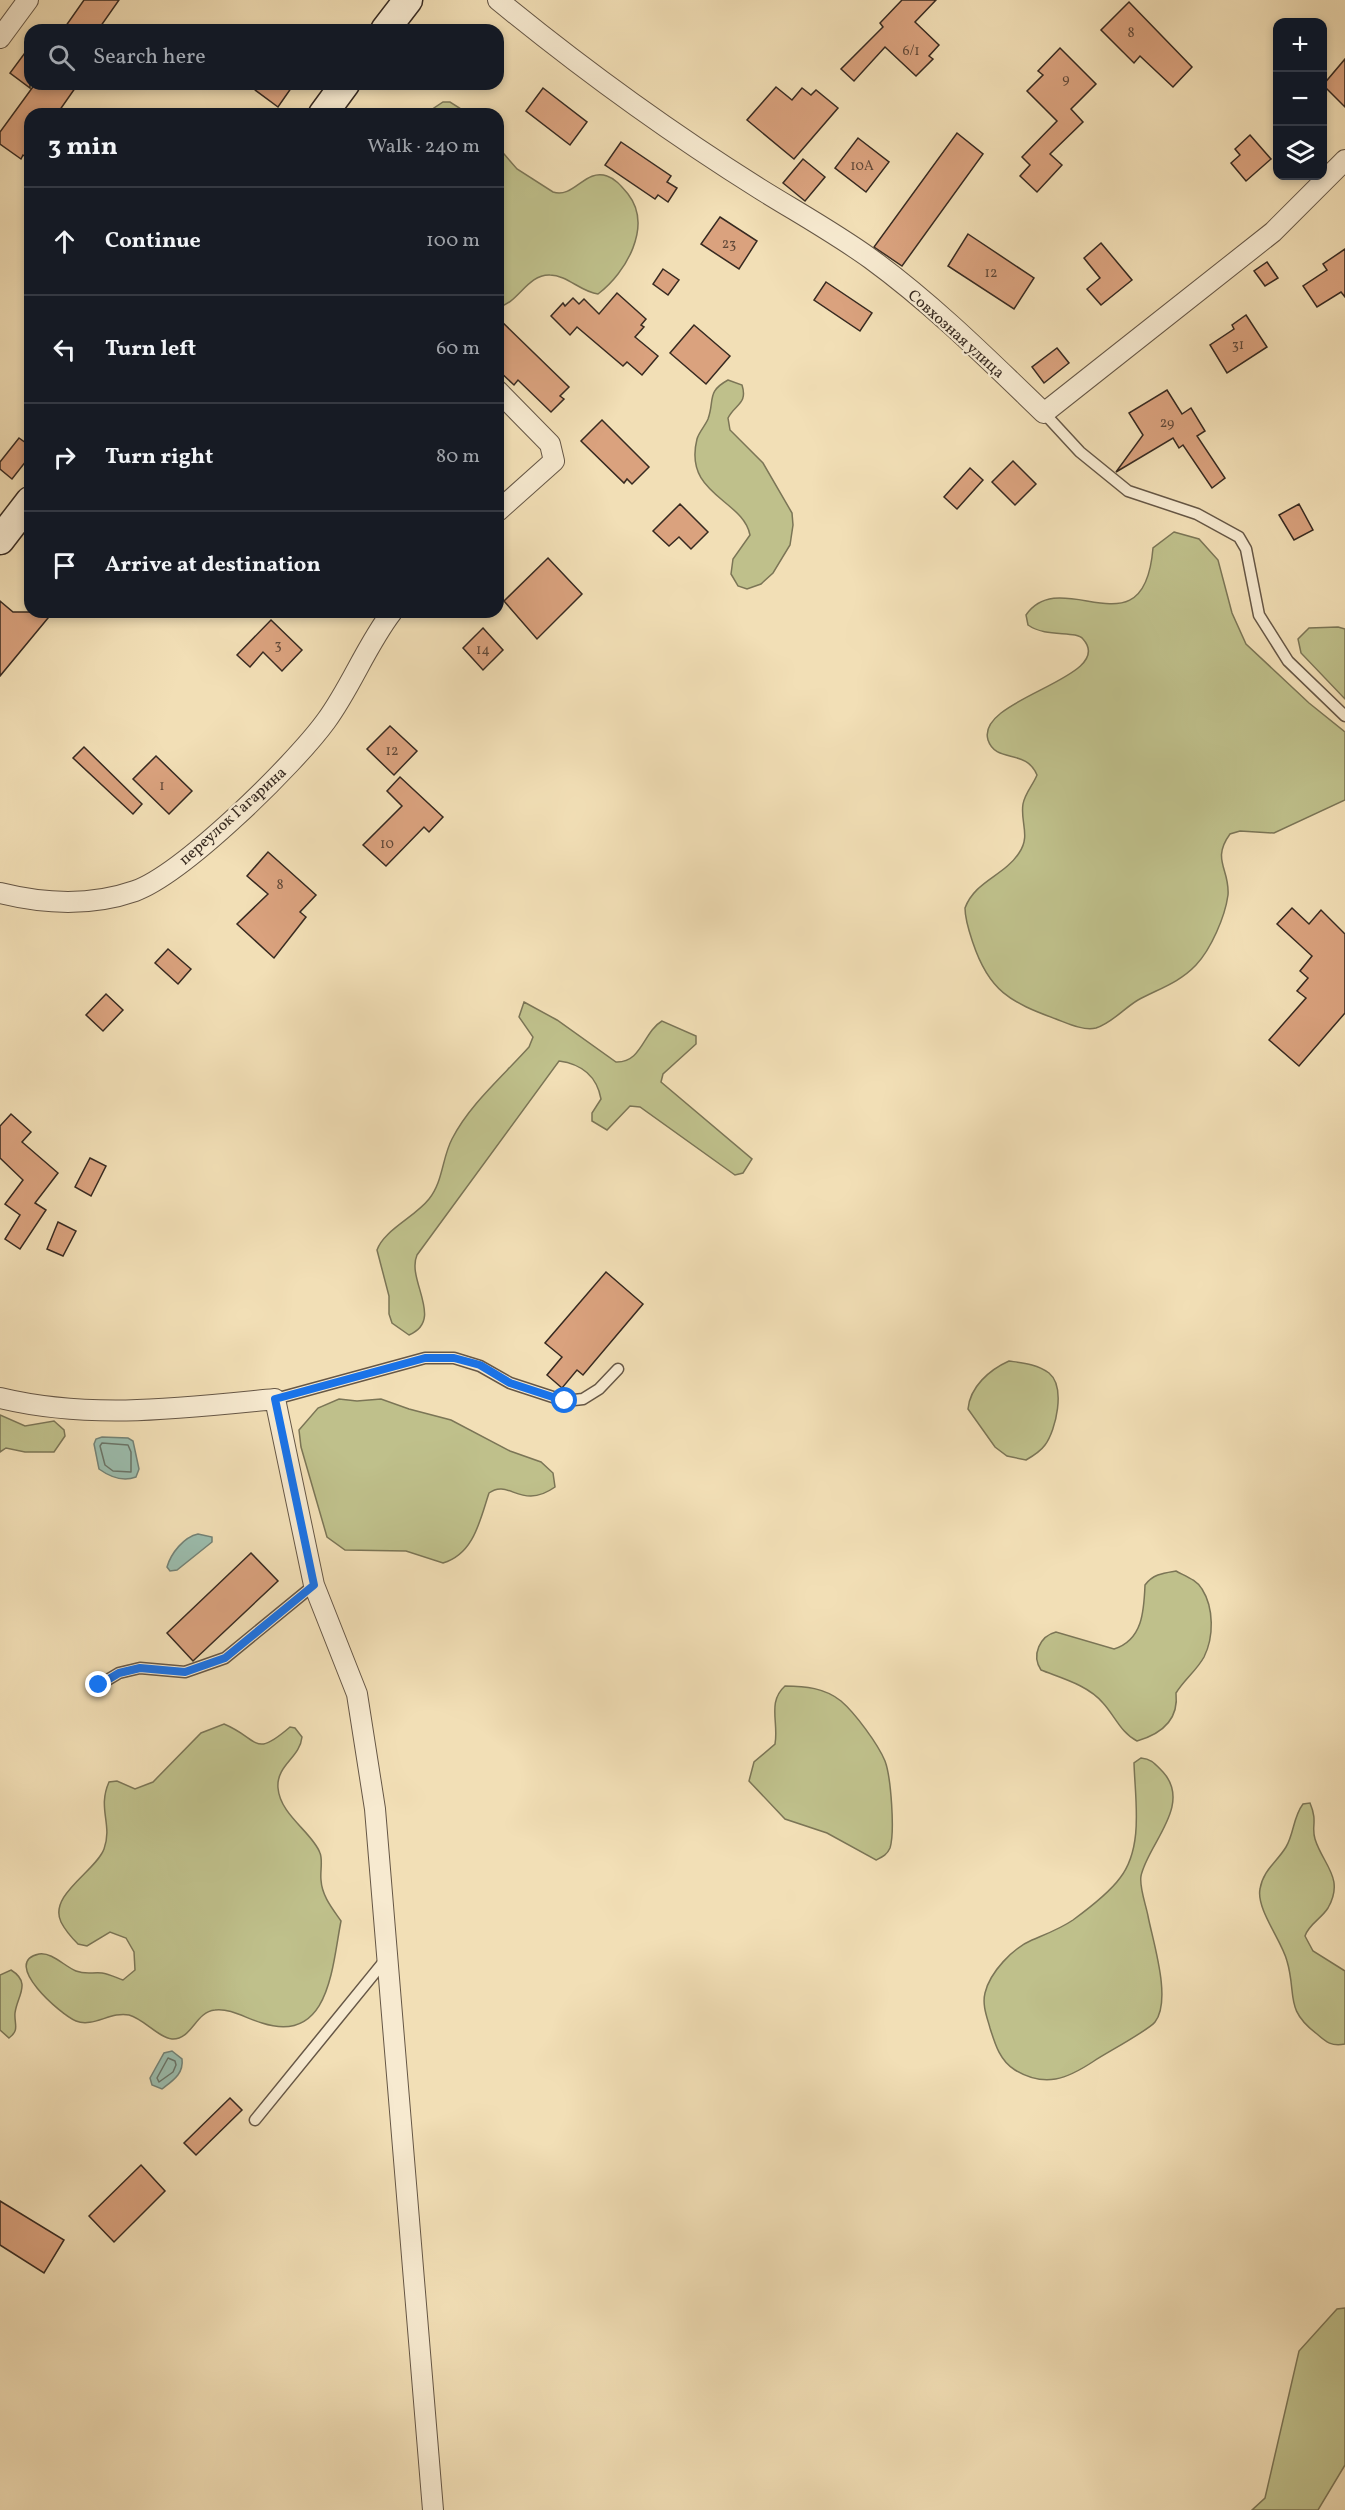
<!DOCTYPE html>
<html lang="en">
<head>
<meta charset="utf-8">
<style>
  :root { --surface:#171b24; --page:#20242c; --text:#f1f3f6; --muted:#9ea1a6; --line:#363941 }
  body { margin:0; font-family:Vollkorn,serif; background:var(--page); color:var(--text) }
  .controls { position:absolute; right:18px; top:18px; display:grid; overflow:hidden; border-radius:12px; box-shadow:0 3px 9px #0003 }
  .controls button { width:54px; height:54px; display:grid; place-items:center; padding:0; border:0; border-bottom:2px solid var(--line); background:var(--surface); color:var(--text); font:30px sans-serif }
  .stop { position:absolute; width:18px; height:18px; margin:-14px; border:4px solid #1a73e8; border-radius:50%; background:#fff }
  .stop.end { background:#1a73e8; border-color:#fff; box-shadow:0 2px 6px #0008 }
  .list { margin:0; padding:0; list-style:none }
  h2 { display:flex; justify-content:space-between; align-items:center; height:78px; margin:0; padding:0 24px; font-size:26px }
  h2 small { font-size:20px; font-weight:400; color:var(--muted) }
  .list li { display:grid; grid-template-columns:39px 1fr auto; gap:18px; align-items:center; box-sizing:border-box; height:108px; padding:0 24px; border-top:2px solid var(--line) }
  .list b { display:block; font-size:22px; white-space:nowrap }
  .list em { font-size:20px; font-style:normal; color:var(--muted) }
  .icon { flex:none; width:33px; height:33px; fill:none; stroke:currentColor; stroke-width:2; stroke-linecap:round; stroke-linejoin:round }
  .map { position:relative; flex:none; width:1345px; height:2510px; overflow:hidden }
  .search { position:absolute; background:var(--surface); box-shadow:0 3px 9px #0003; left:24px; top:24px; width:480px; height:66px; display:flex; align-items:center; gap:15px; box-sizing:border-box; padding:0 21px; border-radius:18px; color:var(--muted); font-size:22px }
  .panel { position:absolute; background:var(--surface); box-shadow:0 3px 9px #0003; left:24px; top:108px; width:480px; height:510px; border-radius:18px }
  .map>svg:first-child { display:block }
  .green { fill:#bfc08b; stroke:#7b7556; stroke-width:1.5 }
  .water { fill:#9bbdae; stroke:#738276; stroke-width:1.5 }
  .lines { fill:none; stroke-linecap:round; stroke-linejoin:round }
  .shore { stroke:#697468; stroke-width:1.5 }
  .building { fill:#daa27e; stroke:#372a21; stroke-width:1.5 }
  .service-casing { stroke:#665746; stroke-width:13 }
  .minor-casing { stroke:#665746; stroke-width:22 }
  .secondary-casing { stroke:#372a21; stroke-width:31 }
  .service { stroke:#f7ead0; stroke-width:10 }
  .minor { stroke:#f7ead0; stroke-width:20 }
  .secondary { stroke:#f7ead0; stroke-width:28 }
  .route { stroke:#1a73e8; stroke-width:8 }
  .labels { text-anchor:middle; stroke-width:4.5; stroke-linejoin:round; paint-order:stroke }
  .number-label { font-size:14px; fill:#604838 }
  .street-label { font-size:16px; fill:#372a21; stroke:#f7ead0 }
</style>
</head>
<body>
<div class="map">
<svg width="1345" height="2510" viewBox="0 0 1345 2510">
  <rect width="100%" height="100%" fill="#f2dfb6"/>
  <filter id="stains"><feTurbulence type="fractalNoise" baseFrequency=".00333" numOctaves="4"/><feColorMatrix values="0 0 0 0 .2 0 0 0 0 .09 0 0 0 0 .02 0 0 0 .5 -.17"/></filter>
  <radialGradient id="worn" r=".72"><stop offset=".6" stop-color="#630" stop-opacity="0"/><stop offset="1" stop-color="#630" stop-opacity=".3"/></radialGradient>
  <g class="green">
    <polygon points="443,102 450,102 469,114 425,114"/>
    <path d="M498 147 517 169 553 192C574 199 585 168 607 176 616 179 622 187 628 194 653 226 626 273 598 294 581 292 567 275 550 275 527 274 518 304 498 307Z"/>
    <path d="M728 380 742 385C748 404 735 404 728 418L730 430 763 463 792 513 793 525 790 545 773 573 761 584 747 589 738 586 731 574 733 559 750 535C743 499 683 495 697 439 699 432 705 426 708 419 715 400 706 392 728 380Z"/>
    <path d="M1174 532 1199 539 1218 560 1232 613 1246 644 1309 703 1345 732V800L1274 833 1240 831 1230 834C1211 860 1230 869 1228 895 1225 917 1211 949 1196 965 1179 983 1158 989 1138 1000 1123 1009 1112 1023 1096 1028 1083 1031 1067 1023 1056 1019 1010 1002 989 991 973 943 969 931 965 920 965 908 975 881 1004 876 1019 853 1031 836 1020 822 1023 804 1025 793 1033 785 1037 775 1026 748 996 764 988 740 975 698 1118 678 1083 639 1076 630 1046 638 1028 625L1026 615C1062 563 1144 657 1153 548Z"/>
    <polygon points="1338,627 1345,629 1345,699 1301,653 1298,639 1309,628"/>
    <path d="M524 1002 557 1020 616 1062C642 1063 643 1032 662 1021L696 1036V1044L663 1074 661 1082 752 1159 743 1173 735 1175 640 1107 630 1106 607 1130 592 1121V1113L601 1099C597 1077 582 1064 559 1061L417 1255C406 1280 445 1320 409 1335L392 1323 389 1314V1296L377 1250C384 1230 415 1217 429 1199 443 1182 442 1158 452 1139 469 1105 503 1076 529 1047L533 1037 519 1017Z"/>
    <path d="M1009 1361C1023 1363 1037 1364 1049 1373 1066 1387 1056 1430 1045 1445 1040 1452 1033 1456 1026 1460L1007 1456 995 1447 968 1409C970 1387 989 1370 1009 1361Z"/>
    <path d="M339 1399 357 1401 381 1399 409 1409 451 1420 510 1451 541 1462 553 1473 555 1487C521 1511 509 1478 489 1493 480 1520 474 1554 443 1563L406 1551 345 1550 327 1537 301 1447 299 1430 318 1408Z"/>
    <polygon points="0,1415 25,1426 54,1421 64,1430 65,1436 54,1452 25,1452 6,1448 0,1452"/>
    <path d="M1176 1571C1185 1576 1197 1580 1202 1589 1214 1608 1214 1637 1204 1657 1197 1670 1184 1680 1176 1693 1179 1720 1161 1734 1137 1741 1121 1733 1115 1716 1103 1703 1088 1685 1061 1678 1041 1670 1031 1655 1040 1636 1056 1632L1114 1649C1143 1640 1144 1610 1145 1585 1153 1574 1164 1573 1176 1571Z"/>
    <path d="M785 1686C805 1686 825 1688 841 1701 855 1713 878 1744 885 1761 891 1777 895 1832 890 1848 887 1855 882 1857 876 1860L827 1833 785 1819 749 1781 754 1762 775 1744C779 1723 767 1702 785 1686Z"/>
    <path d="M224 1724C260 1739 253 1759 290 1727L295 1728 302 1737C300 1758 276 1765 278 1788 280 1815 313 1833 320 1853 323 1860 320 1872 321 1880 322 1896 332 1908 341 1921 332 1966 330 2045 262 2023 247 2019 231 2008 215 2010 195 2012 192 2040 172 2039 159 2038 144 2019 129 2015 111 2011 93 2028 76 2021 61 2015 0 1962 39 1954 52 1952 64 1966 76 1971 86 1975 92 1972 102 1973 109 1974 117 1978 123 1980L135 1970 134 1952 126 1938 110 1932 87 1946 78 1944C72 1938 65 1930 61 1922 48 1895 96 1871 104 1849 113 1824 97 1809 109 1782L117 1781 135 1789 153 1782 201 1733Z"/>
    <path d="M1141 1758C1152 1759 1155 1764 1163 1772 1193 1805 1147 1845 1141 1876 1139 1887 1146 1905 1148 1916 1153 1942 1172 2000 1155 2022 1149 2030 1106 2053 1094 2061 1067 2079 1045 2088 1015 2070 1000 2061 995 2044 990 2028 987 2017 982 2005 985 1993 990 1972 1013 1948 1032 1940 1046 1934 1060 1929 1073 1920 1088 1909 1109 1893 1120 1878 1144 1847 1135 1799 1134 1763Z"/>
    <path d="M1310 1803C1318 1822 1311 1826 1315 1839 1323 1865 1345 1878 1328 1908 1321 1919 1308 1925 1305 1936L1313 1951 1345 1971V2044C1332 2047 1326 2042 1317 2034 1284 2009 1297 1995 1287 1961 1282 1941 1256 1909 1260 1889 1263 1870 1277 1862 1286 1847 1294 1834 1293 1817 1303 1804Z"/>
    <path d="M11 1970C32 1983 17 1996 15 2013 14 2024 20 2030 9 2038L0 2030V1975Z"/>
    <polygon points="1345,2308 1345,2465 1318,2510 1252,2510 1265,2498 1299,2351 1337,2309"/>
  </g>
  <g class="water">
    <path d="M102 1437 128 1438 133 1441 139 1469 136 1477C122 1482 110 1477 99 1469L94 1444 96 1439Z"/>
    <path d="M198 1534 212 1537V1542L177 1570 170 1571 167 1567C171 1553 184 1537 198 1534Z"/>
    <path d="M172 2051 182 2059C184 2074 172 2081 162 2089L152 2085 150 2078 164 2053Z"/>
  </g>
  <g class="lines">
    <g class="shore">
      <polygon points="102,1443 128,1445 131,1452 131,1472 113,1471 105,1465 100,1446"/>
      <polygon points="168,2058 175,2061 176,2065 173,2072 159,2082 157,2078"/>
    </g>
  </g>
  <g class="building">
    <polygon points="84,0 119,0 98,30 63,30"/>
    <polygon points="902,0 936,0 915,22 939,45 929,56 933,59 916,76 885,47 854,81 841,69 883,27 880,23"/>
    <polygon points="1129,2 1192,67 1173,87 1140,56 1134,63 1101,30"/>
    <polygon points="30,46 30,88 10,73"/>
    <polygon points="1060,48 1096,84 1071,109 1083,122 1050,154 1062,165 1037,192 1020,176 1030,165 1022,157 1057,121 1027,91 1043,75 1038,71"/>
    <polygon points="1345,59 1345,107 1323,85"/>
    <polygon points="35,84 78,84 57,114 30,114 30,160 23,155 21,159 0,144 0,132"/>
    <polygon points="247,84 294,84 278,107"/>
    <polygon points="776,87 792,100 802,88 811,95 816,90 838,108 794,159 747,120"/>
    <polygon points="543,88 587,122 570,145 526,111"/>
    <polygon points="957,133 983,154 902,266 874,247"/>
    <polygon points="1250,135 1271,159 1246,181 1231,163 1240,155 1235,149"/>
    <polygon points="858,138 889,162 866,192 835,168"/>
    <polygon points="621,142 671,176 667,182 677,188 668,202 658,195 655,199 605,165"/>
    <polygon points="803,159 825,177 805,201 783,183"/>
    <polygon points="720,217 757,241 739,269 701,244"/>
    <polygon points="968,234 1034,278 1014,309 948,266"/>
    <polygon points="1101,243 1132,280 1101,305 1087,289 1100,278 1084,258"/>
    <polygon points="1345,249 1345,297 1341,292 1317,307 1303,286 1327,270 1323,264"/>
    <polygon points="1267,262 1278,278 1265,286 1254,271"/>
    <polygon points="663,269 679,280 668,295 653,284"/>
    <polygon points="826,282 872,313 860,331 814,300"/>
    <polygon points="617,293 646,319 641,325 644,327 635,337 658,356 642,375 627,362 623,366 577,327 570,335 551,316 563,303 565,306 573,298 579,304 584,299 599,314"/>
    <polygon points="1246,315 1267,347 1227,373 1210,345 1234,329 1232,325"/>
    <polygon points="498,318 569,387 560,396 564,399 551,412 518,380 514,385 498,370"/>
    <polygon points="694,325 730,356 706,384 670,353"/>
    <polygon points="1057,348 1069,363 1044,383 1032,367"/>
    <polygon points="1167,390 1182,414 1191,408 1205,431 1197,436 1225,478 1212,488 1183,445 1179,448 1173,438 1116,472 1143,435 1129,413"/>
    <polygon points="602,420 649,467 632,484 627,479 624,483 581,441"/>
    <polygon points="19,438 30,446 30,456 12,479 0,469 0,462"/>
    <polygon points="1013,461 1036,484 1015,505 992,482"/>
    <polygon points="970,468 983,480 957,509 944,497"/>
    <polygon points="680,504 708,532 691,549 679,537 669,546 653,531"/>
    <polygon points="1299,504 1313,530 1294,540 1279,515"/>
    <polygon points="548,558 582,594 537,639 504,601"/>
    <polygon points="0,601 13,612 53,612 0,676"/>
    <polygon points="271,620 302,650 282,671 263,652 250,667 237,655"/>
    <polygon points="483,628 503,650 483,670 463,648"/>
    <polygon points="390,726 417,751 394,775 367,749"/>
    <polygon points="84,747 142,804 133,814 73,758"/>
    <polygon points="156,756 192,791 169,814 133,779"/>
    <polygon points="400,777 443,817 429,832 424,827 386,866 363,845 402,806 387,791"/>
    <polygon points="268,852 316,895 300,912 306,917 274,958 237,924 268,894 247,876"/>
    <polygon points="1292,908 1309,924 1321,910 1345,934 1345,1013 1299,1066 1269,1040 1306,998 1297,991 1308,978 1300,971 1312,956 1277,924"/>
    <polygon points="168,949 191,969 178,984 155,963"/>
    <polygon points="106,994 123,1010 103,1031 86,1015"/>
    <polygon points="11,1114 31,1132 22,1142 58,1173 35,1203 46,1210 20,1249 5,1239 20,1215 5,1204 23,1180 0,1158 0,1126"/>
    <polygon points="90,1158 106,1166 91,1196 75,1187"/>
    <polygon points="58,1222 76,1231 63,1256 47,1249"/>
    <polygon points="606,1272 643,1304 583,1375 577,1370 562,1388 547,1375 562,1357 545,1343"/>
    <polygon points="251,1553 278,1581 193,1661 167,1633"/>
    <polygon points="230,2098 242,2110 196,2155 184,2143"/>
    <polygon points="141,2165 165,2191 114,2242 89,2216"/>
    <polygon points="0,2201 64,2240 44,2273 0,2245"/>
  </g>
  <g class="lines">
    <g class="service-casing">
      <g id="service">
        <polyline points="1044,413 1080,452 1128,491 1197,514 1239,537 1246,549 1259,615 1288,661 1345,716"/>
        <polyline points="275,1399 425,1358 454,1358 480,1366 510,1383 565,1401 583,1399 599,1389 618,1369"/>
        <polyline points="99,1685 119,1673 140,1668 185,1672 225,1658 314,1585"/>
        <polyline points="255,2120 386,1959"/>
      </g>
    </g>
    <g class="minor-casing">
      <g id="minor">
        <path d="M498 0C581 68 669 132 760 189 797 212 835 233 871 259 934 305 989 360 1044 413L1273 232 1345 160"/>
        <polyline points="0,38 28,0"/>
        <polyline points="498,391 550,444 554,461 498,511"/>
        <path d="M0 893C44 904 92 906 135 891 184 873 294 765 326 721 351 687 366 646 392 612"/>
        <path d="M0 1398C91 1420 183 1408 275 1399L314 1585 357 1694 375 1809 433 2510"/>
      </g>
    </g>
    <g class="secondary-casing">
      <g id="secondary">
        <polyline points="385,30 408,0"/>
        <polyline points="323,114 345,84"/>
        <polyline points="0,540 30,501"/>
      </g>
    </g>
    <use href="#service" class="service"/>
    <use href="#minor" class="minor"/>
    <use href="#secondary" class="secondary"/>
  </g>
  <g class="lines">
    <polyline class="route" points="99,1685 119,1673 140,1668 185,1672 225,1658 314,1585 275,1399 425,1358 454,1358 480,1365 510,1383 565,1401"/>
  </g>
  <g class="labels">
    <g class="number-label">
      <text x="1131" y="37">8</text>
      <text x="911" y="55">6/1</text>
      <text x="1066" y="83">9</text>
      <text x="862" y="170">10А</text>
      <text x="729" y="248">23</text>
      <text x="991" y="277">12</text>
      <text x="1238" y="349">31</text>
      <text x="1167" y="427">29</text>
      <text x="278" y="649">3</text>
      <text x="483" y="654">14</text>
      <text x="392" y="755">12</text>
      <text x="162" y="790">1</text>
      <text x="387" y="848">10</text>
      <text x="280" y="889">8</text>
    </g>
    <g class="street-label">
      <text transform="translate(957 333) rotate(42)" y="6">Совхозная улица</text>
      <text transform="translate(232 815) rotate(-42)" y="6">переулок Гагарина</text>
    </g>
  </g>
  <rect width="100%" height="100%" filter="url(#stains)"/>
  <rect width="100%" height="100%" fill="url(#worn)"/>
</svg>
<div class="controls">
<button>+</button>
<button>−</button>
<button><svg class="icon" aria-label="layers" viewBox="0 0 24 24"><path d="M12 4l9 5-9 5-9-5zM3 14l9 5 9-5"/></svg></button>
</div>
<div class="stop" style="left:565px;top:1401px"></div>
<div class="stop end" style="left:99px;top:1685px"></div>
<div class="search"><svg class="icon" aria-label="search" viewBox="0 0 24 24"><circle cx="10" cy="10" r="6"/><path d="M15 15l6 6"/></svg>Search here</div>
<section class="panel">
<h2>3 min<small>Walk · 240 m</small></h2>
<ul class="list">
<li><svg class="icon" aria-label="ahead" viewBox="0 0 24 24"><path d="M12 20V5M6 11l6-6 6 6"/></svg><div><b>Continue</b></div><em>100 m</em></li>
<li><svg class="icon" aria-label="left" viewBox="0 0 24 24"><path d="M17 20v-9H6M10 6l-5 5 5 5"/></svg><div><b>Turn left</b></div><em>60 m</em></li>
<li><svg class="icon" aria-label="right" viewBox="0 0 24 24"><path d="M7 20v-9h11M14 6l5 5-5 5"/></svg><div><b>Turn right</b></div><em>80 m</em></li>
<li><svg class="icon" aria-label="arrive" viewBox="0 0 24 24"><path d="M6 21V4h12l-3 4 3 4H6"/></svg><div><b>Arrive at destination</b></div></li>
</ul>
</section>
</div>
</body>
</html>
